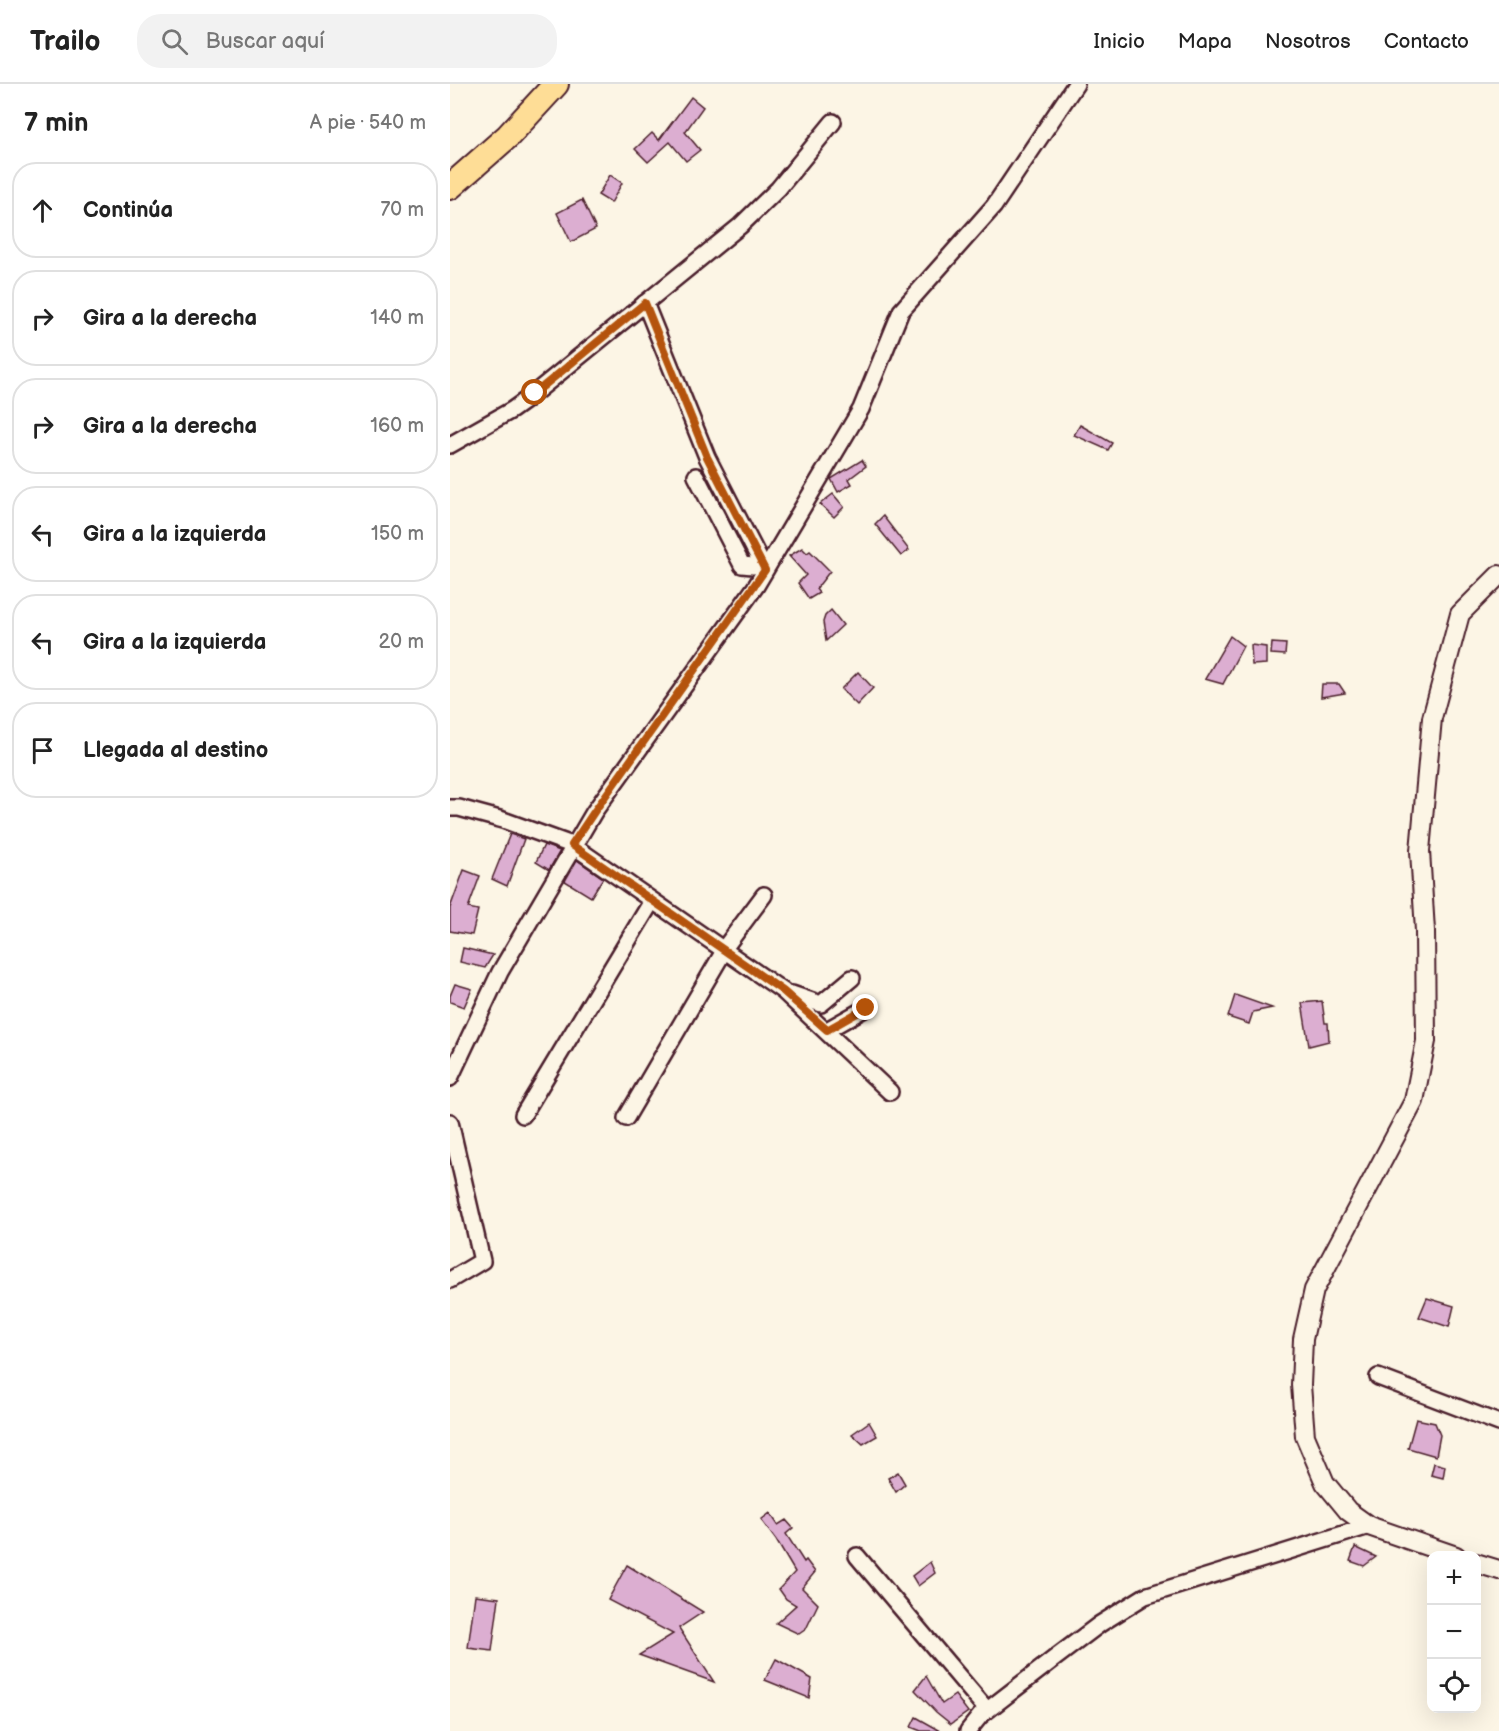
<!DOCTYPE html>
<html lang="es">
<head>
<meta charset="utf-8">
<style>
  :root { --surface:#fff; --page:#f2f2f2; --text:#222; --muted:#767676; --line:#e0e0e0 }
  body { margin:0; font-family:"Balsamiq Sans",sans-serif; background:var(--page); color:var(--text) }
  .controls { position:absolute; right:18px; bottom:18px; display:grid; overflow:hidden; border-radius:12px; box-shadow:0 6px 24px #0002 }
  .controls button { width:54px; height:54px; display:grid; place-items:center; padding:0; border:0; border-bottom:2px solid var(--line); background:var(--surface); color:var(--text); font:30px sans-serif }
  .stop { position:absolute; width:18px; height:18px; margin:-14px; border:4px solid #b45309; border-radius:50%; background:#fff }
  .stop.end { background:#b45309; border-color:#fff; box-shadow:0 2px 6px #0008 }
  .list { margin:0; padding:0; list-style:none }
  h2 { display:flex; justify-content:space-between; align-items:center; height:78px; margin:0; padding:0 24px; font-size:26px }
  h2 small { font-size:20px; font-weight:400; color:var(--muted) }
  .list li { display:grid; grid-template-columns:39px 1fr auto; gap:18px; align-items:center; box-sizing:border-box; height:96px; margin:0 12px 12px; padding:0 12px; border:2px solid var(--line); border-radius:24px }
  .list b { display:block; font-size:22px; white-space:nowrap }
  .list em { font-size:20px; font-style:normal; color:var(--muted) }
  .icon { flex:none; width:33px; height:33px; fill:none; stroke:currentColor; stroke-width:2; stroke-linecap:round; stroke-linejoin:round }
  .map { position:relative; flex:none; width:1049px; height:1647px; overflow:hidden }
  header { display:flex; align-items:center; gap:36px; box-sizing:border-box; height:84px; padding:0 30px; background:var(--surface); border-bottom:2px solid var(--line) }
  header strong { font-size:28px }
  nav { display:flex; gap:33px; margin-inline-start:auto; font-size:21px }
  .search { width:420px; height:54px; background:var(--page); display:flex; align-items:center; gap:15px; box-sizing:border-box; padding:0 21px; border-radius:24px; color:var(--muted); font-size:22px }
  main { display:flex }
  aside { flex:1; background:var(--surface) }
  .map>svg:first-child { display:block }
  .building { fill:#dcaed1; stroke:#4a1f2b; stroke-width:1.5 }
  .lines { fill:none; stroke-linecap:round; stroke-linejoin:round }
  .minor-casing { stroke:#4a1f2b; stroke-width:20 }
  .tertiary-casing { stroke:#4a1f2b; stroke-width:22 }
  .primary-casing { stroke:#4a1f2b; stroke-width:28 }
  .minor { stroke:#fcf5e5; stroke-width:15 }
  .tertiary { stroke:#fcf5e5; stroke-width:18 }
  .primary { stroke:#fedd96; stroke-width:24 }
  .route { stroke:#b45309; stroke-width:8 }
</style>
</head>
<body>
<header>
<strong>Trailo</strong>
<div class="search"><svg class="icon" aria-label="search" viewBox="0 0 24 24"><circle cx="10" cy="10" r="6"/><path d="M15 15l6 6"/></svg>Buscar aquí</div>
<nav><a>Inicio</a><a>Mapa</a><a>Nosotros</a><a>Contacto</a></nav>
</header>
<main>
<aside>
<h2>7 min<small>A pie · 540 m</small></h2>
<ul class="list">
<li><svg class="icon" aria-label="ahead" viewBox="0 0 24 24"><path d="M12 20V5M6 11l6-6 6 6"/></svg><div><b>Continúa</b></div><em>70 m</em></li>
<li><svg class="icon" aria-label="right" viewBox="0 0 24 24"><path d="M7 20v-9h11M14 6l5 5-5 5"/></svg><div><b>Gira a la derecha</b></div><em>140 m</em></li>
<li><svg class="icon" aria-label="right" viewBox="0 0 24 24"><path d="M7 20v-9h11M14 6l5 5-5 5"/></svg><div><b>Gira a la derecha</b></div><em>160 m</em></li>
<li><svg class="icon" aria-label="left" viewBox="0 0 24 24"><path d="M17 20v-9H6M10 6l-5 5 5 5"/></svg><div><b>Gira a la izquierda</b></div><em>150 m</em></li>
<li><svg class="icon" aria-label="left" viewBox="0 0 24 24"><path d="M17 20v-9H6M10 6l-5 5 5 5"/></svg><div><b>Gira a la izquierda</b></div><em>20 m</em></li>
<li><svg class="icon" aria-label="arrive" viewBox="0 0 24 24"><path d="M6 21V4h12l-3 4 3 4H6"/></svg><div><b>Llegada al destino</b></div></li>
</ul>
</aside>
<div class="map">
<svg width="1049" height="1647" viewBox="0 0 1049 1647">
  <rect width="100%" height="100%" fill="#fcf5e5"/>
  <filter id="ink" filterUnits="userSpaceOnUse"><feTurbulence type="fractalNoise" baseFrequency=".0167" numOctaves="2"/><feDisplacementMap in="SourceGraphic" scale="12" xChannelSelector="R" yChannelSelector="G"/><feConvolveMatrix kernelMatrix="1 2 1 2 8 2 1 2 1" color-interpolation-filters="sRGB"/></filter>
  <g filter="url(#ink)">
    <g class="building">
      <polygon points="241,13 253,23 235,48 250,66 236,77 220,58 198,78 185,65 202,49 209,56"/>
      <polygon points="160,91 172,99 161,119 148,111"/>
      <polygon points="132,116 146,145 121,158 107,129"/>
      <polygon points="630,341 662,359 658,366 624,351"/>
      <polygon points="412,376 416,382 399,395 402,400 388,408 381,395"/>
      <polygon points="383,410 394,423 384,433 370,420"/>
      <polygon points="433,432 459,466 451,472 425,440"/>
      <polygon points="352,464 357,469 360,467 380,487 366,505 369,509 359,515 348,499 356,491 339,472"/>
      <polygon points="381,526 393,541 376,557 373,538 375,532"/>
      <polygon points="780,552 793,562 773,600 755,595"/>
      <polygon points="822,559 836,560 835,571 821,570"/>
      <polygon points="801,561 816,563 816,580 802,581"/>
      <polygon points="408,588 423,604 407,621 391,605"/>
      <polygon points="872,600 889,600 895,609 871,613"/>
      <polygon points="60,750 74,755 57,802 42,795"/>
      <polygon points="94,761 110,767 99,786 86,778"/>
      <polygon points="127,776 153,794 141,813 115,797"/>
      <polygon points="14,786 30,792 18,824 28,826 22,851 0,847 0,824"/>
      <polygon points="13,864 43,871 35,884 10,878"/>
      <polygon points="5,900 22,905 14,923 0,918 0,912"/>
      <polygon points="785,911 822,924 803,928 799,940 778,933"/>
      <polygon points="872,917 875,939 878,939 879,957 859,962 852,919"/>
      <polygon points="977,1214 1004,1222 999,1243 969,1233"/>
      <polygon points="966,1335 985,1339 990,1351 986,1372 958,1364"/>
      <polygon points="419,1338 427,1352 413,1360 402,1350"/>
      <polygon points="984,1379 995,1382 993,1394 981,1391"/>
      <polygon points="448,1388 455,1400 446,1408 438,1394"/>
      <polygon points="320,1429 328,1441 336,1436 343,1444 336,1450 354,1478 356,1476 365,1488 352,1504 368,1520 356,1545 349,1550 326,1539 346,1521 336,1515 329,1505 345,1488 326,1456 311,1436"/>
      <polygon points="905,1463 926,1473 914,1482 900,1477"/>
      <polygon points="480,1478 485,1489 468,1502 462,1492"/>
      <polygon points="177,1481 253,1528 229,1544 264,1598 189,1571 223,1550 158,1516"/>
      <polygon points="25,1511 49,1514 42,1567 18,1564"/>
      <polygon points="326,1575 362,1595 359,1614 315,1596"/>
      <polygon points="476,1592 492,1620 505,1611 518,1628 501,1640 486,1628 465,1606"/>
      <polygon points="466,1633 491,1647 471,1647 461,1643"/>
    </g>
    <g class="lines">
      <g class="minor-casing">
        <g id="minor">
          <polyline points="195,219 257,373 315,486"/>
          <polyline points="0,361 62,326 76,316 290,142 328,105 383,38"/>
          <polyline points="246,392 292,481 303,482 311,478"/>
          <polyline points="0,724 9,724 53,736 122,761 333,907 440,1008"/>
          <polyline points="273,866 314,811"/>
          <polyline points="342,910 371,920 402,894"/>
          <polyline points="377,946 416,924"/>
          <polyline points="0,994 50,888 144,728 306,502 411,325 451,227 544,122 626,0"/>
          <polyline points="73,1031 202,817"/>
          <polyline points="176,1034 274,867"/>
          <polyline points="0,1038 32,1177 0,1196"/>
          <polyline points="928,1293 1049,1339"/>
          <polyline points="407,1472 537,1626"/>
          <polyline points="518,1647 530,1632 605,1574 650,1540 695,1512 919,1442"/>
        </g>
      </g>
      <g class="tertiary-casing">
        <g id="tertiary">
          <polyline points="1006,1472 919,1442 898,1427 875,1399 855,1352 851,1301 853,1255 864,1206 964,1017 976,957 975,847 970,767 982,634 1010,530 1049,491"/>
          <polyline points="1026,1479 1049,1486"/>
        </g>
      </g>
      <g class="primary-casing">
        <polyline id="primary" points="0,103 58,52 106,0"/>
      </g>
      <use href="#minor" class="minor"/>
      <use href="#tertiary" class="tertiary"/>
      <use href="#primary" class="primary"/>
    </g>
  </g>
  <g class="lines" filter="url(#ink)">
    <polyline class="route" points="85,309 195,219 257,373 315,486 144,728 122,761 333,907 377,946 416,924"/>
  </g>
</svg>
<div class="controls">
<button>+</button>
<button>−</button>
<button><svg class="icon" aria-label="locate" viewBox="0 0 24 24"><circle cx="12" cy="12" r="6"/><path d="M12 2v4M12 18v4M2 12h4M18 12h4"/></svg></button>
</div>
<div class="stop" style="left:85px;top:309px"></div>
<div class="stop end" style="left:416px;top:924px"></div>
</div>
</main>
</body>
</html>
